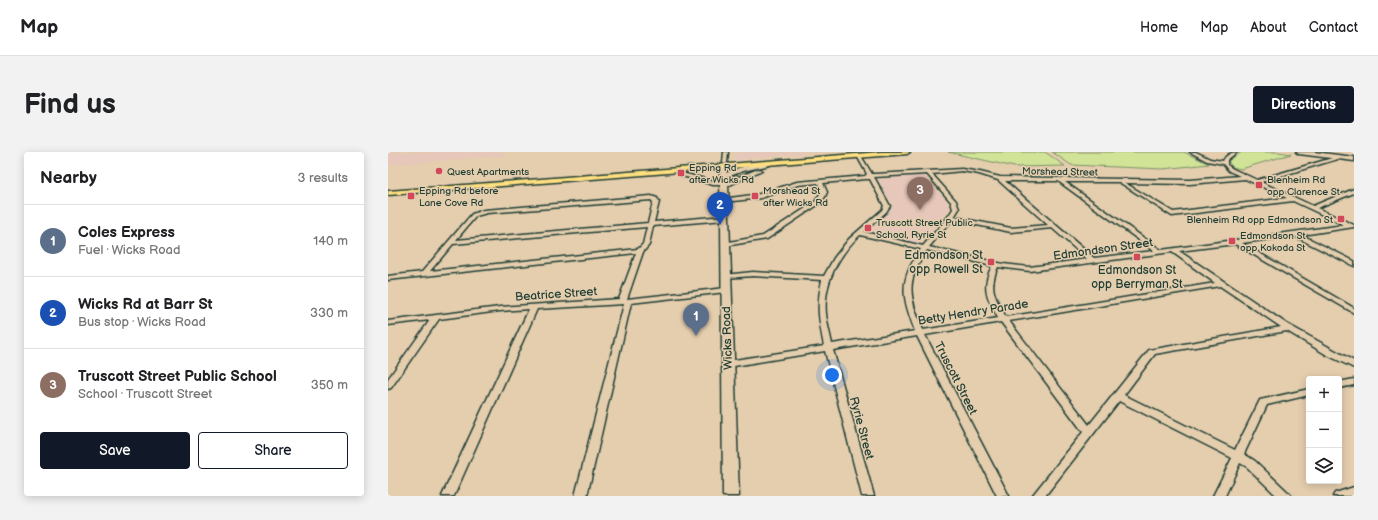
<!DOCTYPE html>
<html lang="en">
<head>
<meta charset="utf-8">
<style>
  :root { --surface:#fff; --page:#f2f2f2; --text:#202124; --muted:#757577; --line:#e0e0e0; --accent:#111827 }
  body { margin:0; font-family:"Balsamiq Sans",sans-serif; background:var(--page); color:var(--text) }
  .controls { position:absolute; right:12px; bottom:12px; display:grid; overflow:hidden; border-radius:4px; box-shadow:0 2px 10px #0003 }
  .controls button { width:36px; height:36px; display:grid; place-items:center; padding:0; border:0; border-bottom:1px solid var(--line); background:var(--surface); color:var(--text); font:20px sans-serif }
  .you { position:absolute; left:444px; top:223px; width:14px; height:14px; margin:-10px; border:3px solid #fff; border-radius:50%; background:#1a73e8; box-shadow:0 0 0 6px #1a73e833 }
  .badge { display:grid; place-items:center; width:26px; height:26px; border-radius:50%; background:var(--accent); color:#fff; font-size:13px; font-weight:700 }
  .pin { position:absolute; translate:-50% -33px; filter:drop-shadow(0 1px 2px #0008) }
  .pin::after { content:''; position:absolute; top:21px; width:14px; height:12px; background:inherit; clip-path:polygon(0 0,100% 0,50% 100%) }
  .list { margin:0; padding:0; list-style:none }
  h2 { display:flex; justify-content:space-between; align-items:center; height:52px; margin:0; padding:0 16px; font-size:17px }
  h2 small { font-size:13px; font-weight:400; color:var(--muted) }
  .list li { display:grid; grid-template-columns:26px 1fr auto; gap:12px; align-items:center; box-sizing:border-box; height:72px; padding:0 16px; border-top:1px solid var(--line) }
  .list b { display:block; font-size:15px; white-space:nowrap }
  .list p { margin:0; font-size:13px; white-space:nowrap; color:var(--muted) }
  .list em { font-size:13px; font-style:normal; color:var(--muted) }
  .actions { display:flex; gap:8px; padding:12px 16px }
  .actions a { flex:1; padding:9px 0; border:1px solid var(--accent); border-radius:4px; text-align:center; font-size:14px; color:var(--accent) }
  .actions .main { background:var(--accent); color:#fff }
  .icon { flex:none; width:22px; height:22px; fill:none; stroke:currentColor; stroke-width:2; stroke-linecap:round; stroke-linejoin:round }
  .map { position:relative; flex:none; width:966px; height:344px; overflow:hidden; border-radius:4px }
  header { display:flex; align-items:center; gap:24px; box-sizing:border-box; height:56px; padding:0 20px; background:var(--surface); border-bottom:1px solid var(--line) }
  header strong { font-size:19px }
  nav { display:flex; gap:22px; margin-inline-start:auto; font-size:14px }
  .intro { display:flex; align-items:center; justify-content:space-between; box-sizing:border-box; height:96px; padding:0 24px }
  h1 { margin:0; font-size:28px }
  .button { padding:10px 18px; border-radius:4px; background:var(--accent); color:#fff; font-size:14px; font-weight:700 }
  main { display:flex; gap:24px; padding:0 24px }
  aside { flex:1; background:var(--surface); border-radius:4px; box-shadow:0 2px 10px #0003 }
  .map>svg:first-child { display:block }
  .built { fill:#e6c7b9 }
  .green { fill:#d0e397; stroke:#789066 }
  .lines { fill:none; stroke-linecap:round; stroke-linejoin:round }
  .street-casing { stroke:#1f3d34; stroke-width:3 }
  .secondary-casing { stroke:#1f3d34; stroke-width:3 }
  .primary-casing { stroke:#1f3d34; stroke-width:3 }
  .street { fill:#e5ceae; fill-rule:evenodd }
  .secondary { fill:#e5ceae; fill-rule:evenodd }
  .primary { fill:#ffdf80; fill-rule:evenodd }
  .poi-dot { fill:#d1495b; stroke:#e5ceae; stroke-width:1.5 }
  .labels { text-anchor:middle; stroke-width:3; stroke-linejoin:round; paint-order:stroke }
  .far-poi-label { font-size:10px; fill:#1f3d34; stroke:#e5ceae; text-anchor:start }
  .far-street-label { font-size:10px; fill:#1f3d34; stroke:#e5ceae }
  .street-label { font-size:12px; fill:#1f3d34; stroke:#e5ceae }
  .poi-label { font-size:12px; fill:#1f3d34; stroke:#e5ceae; text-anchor:end }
</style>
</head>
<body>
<header>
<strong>Map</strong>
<nav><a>Home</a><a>Map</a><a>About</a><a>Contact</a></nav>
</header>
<div class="intro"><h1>Find us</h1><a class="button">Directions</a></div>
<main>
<aside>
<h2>Nearby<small>3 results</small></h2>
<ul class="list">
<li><span class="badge" style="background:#5c6f8a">1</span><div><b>Coles Express</b><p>Fuel · Wicks Road</p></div><em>140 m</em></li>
<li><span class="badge" style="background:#1a4fb4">2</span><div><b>Wicks Rd at Barr St</b><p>Bus stop · Wicks Road</p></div><em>330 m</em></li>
<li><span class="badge" style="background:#8d6e63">3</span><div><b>Truscott Street Public School</b><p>School · Truscott Street</p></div><em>350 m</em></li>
</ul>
<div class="actions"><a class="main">Save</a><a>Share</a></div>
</aside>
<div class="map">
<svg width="966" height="344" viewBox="0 0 966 344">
  <rect width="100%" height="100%" fill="#e5ceae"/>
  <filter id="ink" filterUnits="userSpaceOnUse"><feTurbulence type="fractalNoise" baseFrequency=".025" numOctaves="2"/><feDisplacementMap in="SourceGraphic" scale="8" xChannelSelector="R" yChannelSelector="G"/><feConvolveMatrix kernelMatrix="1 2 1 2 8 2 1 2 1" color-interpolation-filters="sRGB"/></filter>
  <g filter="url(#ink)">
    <g class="built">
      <polygon points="0,0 116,0 113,4 0,13"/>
      <polygon points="360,0 437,0 347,8 346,1"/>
      <polygon points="536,23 561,51 563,56 534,90 529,91 483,81 481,78 504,56 504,51 489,27"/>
    </g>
    <g class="green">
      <polygon points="560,0 657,0 677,14 626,15"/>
      <polygon points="664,0 796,0 821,12 775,17 683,13"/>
      <polygon points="854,0 890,0 903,2 853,17 844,15 840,9"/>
    </g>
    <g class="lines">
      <g class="street-casing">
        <g id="street">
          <polygon points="336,0 340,0 339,11 337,12 335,11"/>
          <path d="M802 0H808L822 7 835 9C837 4 843 0 849 0L839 8V13L845 17 869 28 951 4H953V6L873 30 925 54 966 37V41L929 56 966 73V75L914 83 966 109V114L906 84 854 91 966 156V161L847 92 791 99 899 172 966 209V216L939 203 899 179 767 202 736 243 847 298 872 248 921 237V243L879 253 856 302 867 309 901 341 903 344H889L859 315 852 311 837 344H825L844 306 731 249 657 344H644L695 280 613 170 537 183 621 344H609L529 184 445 198 486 344H474L437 199 340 215 337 214 336 212 337 210 340 209 436 194C431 169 428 153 434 128L365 124 338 126 334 124 336 123 365 120 436 124 446 106 461 87 494 58 496 54 482 27H478L435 31 439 40 437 45 431 52 379 87 337 94 334 92 335 91 375 84 427 50 433 40 430 31 410 33 373 46 336 50 334 49V47L372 42 409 30 477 24 479 22 469 4 471 3 473 4 484 22H487L574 17 592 20 612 25 802 28 852 24 841 19 835 12 819 9ZM574 19 591 22 610 28 660 73 623 76 566 65 571 57 568 49 544 22ZM539 22 563 50 565 57 559 66 535 94 476 80 498 60 502 54 486 25ZM857 27 899 46 785 60 737 31 802 32ZM617 29H670L766 99 706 106ZM677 30H731L784 64 905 49 956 73 773 98ZM564 68 623 80 664 76 699 107 642 115 615 112 541 95ZM472 83 533 97C510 129 514 144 527 179L444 192C442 182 439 172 438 162 435 132 450 103 472 83ZM539 98 604 114C593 136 599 145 610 166L535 178C521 145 517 129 539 98ZM784 100 827 131 618 165C607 146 600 136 610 115L642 119ZM832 134 893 175 761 198 701 273 621 169Z"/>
          <polygon points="370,17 374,18 342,33 325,33 291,23 294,21 325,29 341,29"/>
          <path d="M263 44 269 46 271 50 266 70 337 64 340 66 337 68 265 74 261 93 255 100 239 147 338 136 342 138 338 140 243 151 199 344H187L236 152 149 157 66 344H54L141 157 112 159 51 167 3 236 0 237V227L42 168 0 173V169L112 155 231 147 248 101 0 128V124L34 120 84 62 96 58ZM263 48 265 50 260 71 68 88 88 64 99 61ZM259 75 255 92 250 97 42 119 65 92Z"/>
          <polygon points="966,227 966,233 951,236 951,230"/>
          <polygon points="966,335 966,344 945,344 947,341"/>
        </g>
      </g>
      <g class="secondary-casing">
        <g id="secondary">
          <polygon points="908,0 926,0 966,5 966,9 911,2"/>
          <polygon points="380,10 383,12 382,13 355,19 342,24 338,25 340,31 341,66 351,344 335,344 333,66 332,31 331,26 334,14 339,15 338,21 351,16"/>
        </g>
      </g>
      <g class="primary-casing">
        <polygon id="primary" points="493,0 522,0 519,2 0,43 0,39"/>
      </g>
      <use href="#street" class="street"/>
      <use href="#secondary" class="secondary"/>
      <use href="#primary" class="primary"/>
    </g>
  </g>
  <g class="poi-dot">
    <circle cx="51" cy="19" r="4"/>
    <rect x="289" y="17" width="8" height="8" rx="2"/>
    <rect x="867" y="29" width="8" height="8" rx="2"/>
    <rect x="19" y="40" width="8" height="8" rx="2"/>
    <rect x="363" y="40" width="8" height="8" rx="2"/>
    <rect x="949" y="63" width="8" height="8" rx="2"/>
    <rect x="476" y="72" width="8" height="8" rx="2"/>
    <rect x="840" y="85" width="8" height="8" rx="2"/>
    <rect x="745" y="101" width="8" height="8" rx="2"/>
    <rect x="599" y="106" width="8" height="8" rx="2"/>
  </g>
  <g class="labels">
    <g class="far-poi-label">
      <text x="301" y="19">Epping Rd<tspan x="301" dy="12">after Wicks Rd</tspan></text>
      <text x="59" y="23">Quest Apartments</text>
      <text x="879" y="31">Blenheim Rd<tspan x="879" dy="12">opp Clarence St</tspan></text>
      <text x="31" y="42">Epping Rd before<tspan x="31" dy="12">Lane Cove Rd</tspan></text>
      <text x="375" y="42">Morshead St<tspan x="375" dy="12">after Wicks Rd</tspan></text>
      <text x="945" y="71" text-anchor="end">Blenheim Rd opp Edmondson St</text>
      <text x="488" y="74">Truscott Street Public<tspan x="488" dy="12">School, Ryrie St</tspan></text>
      <text x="852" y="87">Edmondson St<tspan x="852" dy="12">opp Kokoda St</tspan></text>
    </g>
    <g class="far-street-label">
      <text transform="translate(672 19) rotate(1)" y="4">Morshead Street</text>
    </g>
    <g class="street-label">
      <text transform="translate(715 97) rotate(-8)" y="4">Edmondson Street</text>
      <text transform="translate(168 142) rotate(-4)" y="4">Beatrice Street</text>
      <text transform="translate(585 160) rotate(-9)" y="4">Betty Hendry Parade</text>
      <text transform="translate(339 186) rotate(-92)" y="4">Wicks Road</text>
      <text transform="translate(568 226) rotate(63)" y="4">Truscott Street</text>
      <text transform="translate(474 276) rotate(75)" y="4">Ryrie Street</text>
    </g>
    <g class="poi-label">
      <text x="595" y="107">Edmondson St<tspan x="595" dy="14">opp Rowell St</tspan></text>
      <text x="749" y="122" text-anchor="middle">Edmondson St<tspan x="749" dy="14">opp Berryman St</tspan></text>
    </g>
  </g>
</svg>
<div class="controls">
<button>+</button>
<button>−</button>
<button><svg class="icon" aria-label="layers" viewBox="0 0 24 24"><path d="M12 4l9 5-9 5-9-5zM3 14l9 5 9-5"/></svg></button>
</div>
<div class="you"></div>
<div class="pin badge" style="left:308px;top:184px;background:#5c6f8a">1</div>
<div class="pin badge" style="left:332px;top:73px;background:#1a4fb4">2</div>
<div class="pin badge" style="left:532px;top:58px;background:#8d6e63">3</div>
</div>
</main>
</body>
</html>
